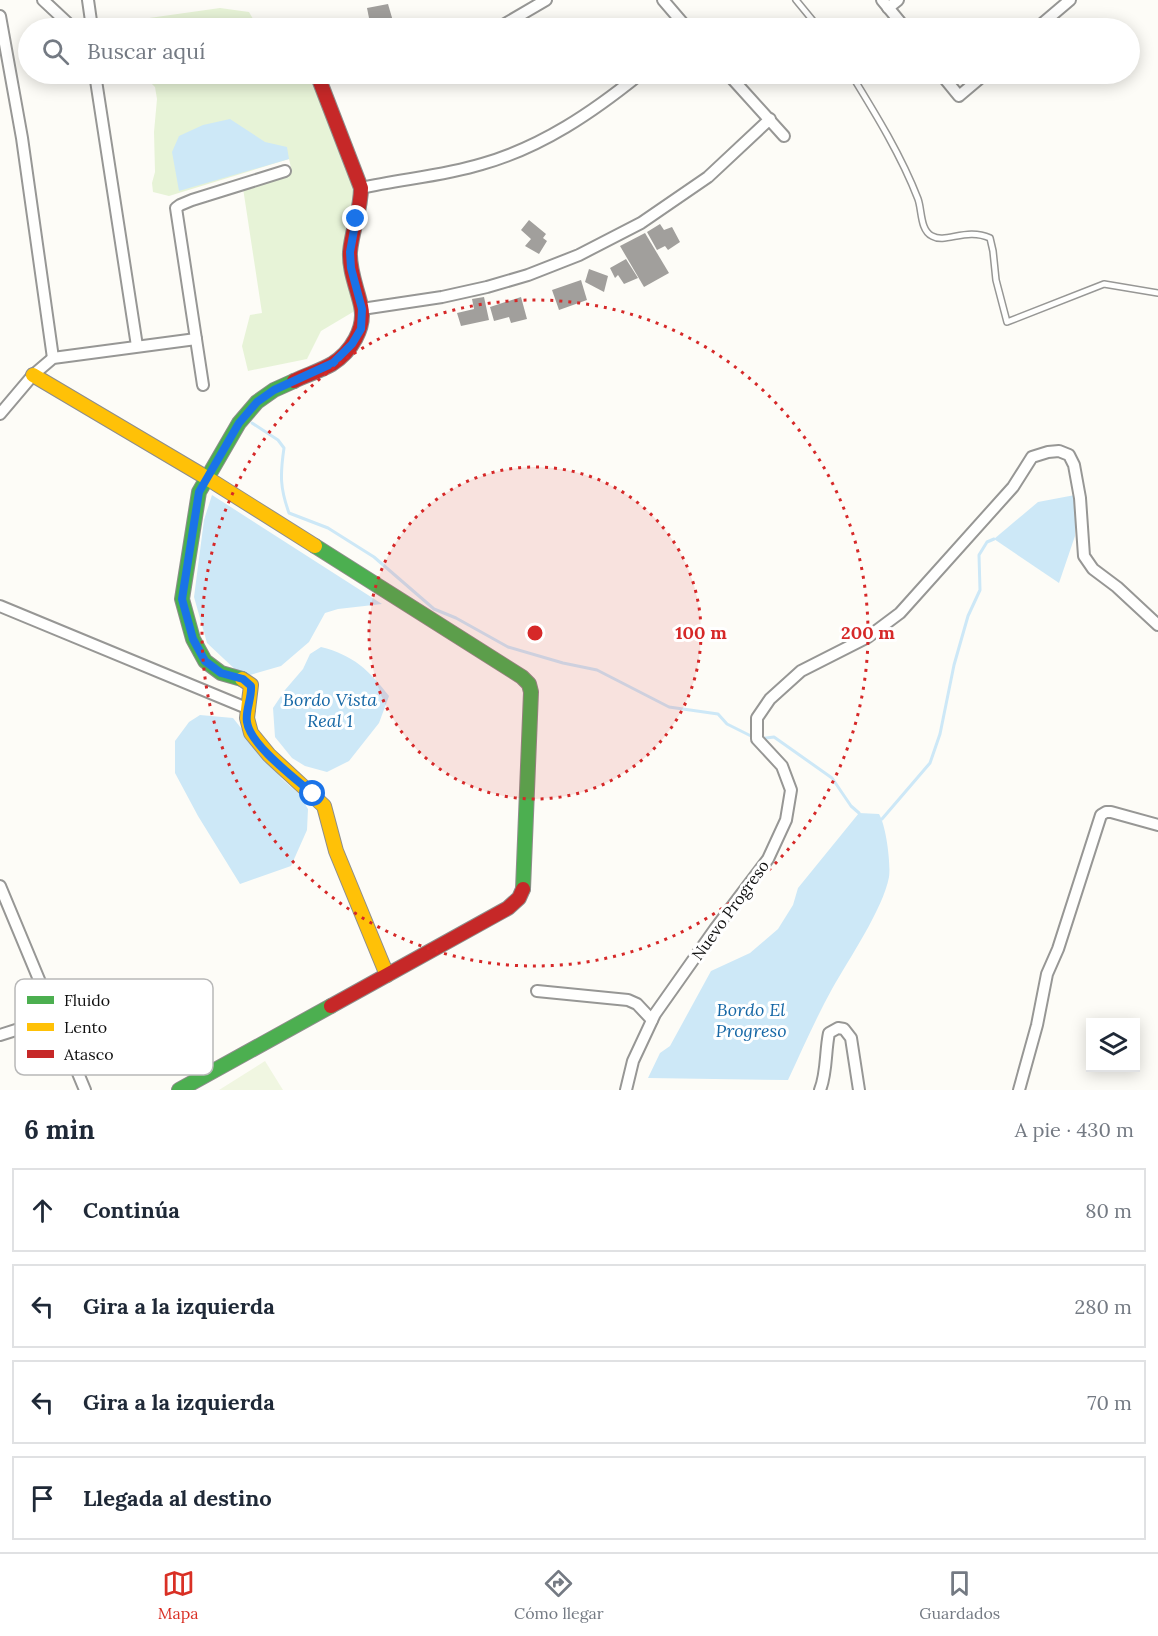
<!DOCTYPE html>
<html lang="es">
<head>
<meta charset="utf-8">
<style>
  :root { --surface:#fff; --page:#f2f2f3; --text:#1f2937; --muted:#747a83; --line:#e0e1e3; --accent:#d93025 }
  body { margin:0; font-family:Lora,serif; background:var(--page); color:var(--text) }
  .controls { position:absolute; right:18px; bottom:18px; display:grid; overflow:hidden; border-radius:0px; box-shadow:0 3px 15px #0003 }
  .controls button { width:54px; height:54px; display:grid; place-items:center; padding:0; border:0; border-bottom:2px solid var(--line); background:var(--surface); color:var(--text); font:30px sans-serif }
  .stop { position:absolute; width:18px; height:18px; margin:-14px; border:4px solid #1a73e8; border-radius:50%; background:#fff }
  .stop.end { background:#1a73e8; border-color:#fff; box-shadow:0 2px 6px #0008 }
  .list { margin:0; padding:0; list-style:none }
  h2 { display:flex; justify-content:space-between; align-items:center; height:78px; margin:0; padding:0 24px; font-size:26px }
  h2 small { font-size:20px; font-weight:400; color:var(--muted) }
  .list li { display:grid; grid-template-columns:39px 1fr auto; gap:18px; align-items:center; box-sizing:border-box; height:84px; margin:0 12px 12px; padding:0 12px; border:2px solid var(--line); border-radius:0px }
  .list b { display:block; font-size:22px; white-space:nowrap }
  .list em { font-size:20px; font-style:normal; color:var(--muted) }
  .icon { flex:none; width:33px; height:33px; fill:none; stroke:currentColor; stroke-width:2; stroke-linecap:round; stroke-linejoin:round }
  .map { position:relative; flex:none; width:1158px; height:1090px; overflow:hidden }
  .search { position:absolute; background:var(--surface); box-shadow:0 3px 15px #0003; left:18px; right:18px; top:18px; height:66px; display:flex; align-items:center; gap:15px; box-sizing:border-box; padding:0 21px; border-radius:33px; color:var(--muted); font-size:22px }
  .sheet { height:462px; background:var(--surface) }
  nav { display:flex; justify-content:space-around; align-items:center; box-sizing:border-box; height:84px; border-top:2px solid var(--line); background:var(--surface); font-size:16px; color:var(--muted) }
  nav a { display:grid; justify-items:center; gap:3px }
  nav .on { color:var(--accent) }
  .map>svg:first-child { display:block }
  .green { fill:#e7f3d7 }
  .pitch { fill:#f0f6e1 }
  .water { fill:#cde8f7 }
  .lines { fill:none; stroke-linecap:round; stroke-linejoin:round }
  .stream { stroke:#cde8f7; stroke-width:3 }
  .building { fill:#a19f9c }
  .lane-casing { stroke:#979795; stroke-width:8 }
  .street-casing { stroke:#979795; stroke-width:14 }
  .fast-casing { stroke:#8e8d8b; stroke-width:16 }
  .slow-casing { stroke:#8e8d8b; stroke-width:16 }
  .jam-casing { stroke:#8e8d8b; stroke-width:16 }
  .lane { stroke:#fffffe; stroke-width:5 }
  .street { stroke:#fffffe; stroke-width:10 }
  .fast { stroke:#4caf50; stroke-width:14 }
  .slow { stroke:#ffc107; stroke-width:14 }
  .jam { stroke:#c62828; stroke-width:14 }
  .route { stroke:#1a73e8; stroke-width:8 }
  .ring { fill:none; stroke:#d62828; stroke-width:3; stroke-dasharray:3 6 }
  .labels { text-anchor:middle; stroke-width:6; stroke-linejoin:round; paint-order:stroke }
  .street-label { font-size:16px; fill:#111; stroke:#fff }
  .water-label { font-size:18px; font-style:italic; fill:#1768a6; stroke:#fff }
  .key { fill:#fff; stroke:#b8b8b8; stroke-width:1.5 }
  .key-label { font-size:16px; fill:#111 }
  .centre { fill:#d62828; stroke:#fff; stroke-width:3 }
  .ring-label { font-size:18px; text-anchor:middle; font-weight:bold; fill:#d62828; stroke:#fff; stroke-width:6; stroke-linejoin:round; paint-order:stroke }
</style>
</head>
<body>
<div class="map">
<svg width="1158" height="1090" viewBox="0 0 1158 1090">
  <rect width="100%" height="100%" fill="#fdfcf7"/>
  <g class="green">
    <polygon points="220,8 249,12 253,19 244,28 134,28 135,20"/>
    <polygon points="142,74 313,74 363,185 352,222 358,309 321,331 307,359 248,371 242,346 250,315 262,313 243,188 292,172 289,159 169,196 153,192 152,183 155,172 154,132 157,99 155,87"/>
  </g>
  <polygon class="pitch" points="265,1061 283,1090 219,1090"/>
  <g class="water">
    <polygon points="230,119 265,142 287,147 289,159 179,191 172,152 179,136 203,125"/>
    <polygon points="212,495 382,604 338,609 325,613 309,642 281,666 250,675 239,673 207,643 194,597 204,520"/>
    <polygon points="1075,495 1075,536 1059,583 994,539 1038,502"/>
    <path d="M321 647C353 655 369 670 389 696L379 723 349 761 327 772 305 766 292 758 275 737 273 708 285 690 303 669 310 654Z"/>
    <polygon points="200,715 233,718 282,779 299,794 308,809 307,830 291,866 240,884 198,816 175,773 175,741 189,722"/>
    <path d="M859 813 879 814C886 825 891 864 889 877 883 909 849 959 832 989 816 1018 802 1050 788 1080L648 1078 660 1053 670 1046 711 971 750 953 778 929 793 905 798 888Z"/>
  </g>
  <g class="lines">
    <g class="stream">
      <path d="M252 423 278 440 284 448C280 475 280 488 289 513L328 528 374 557 434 609 456 618 508 647 563 663 597 670 669 707 718 714 727 724 753 737"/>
      <polyline points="759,739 774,737 832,778 851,806 859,813"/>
      <polyline points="882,819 930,763 940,734 954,665 968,616 980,590 979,555 987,542 994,539"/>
    </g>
  </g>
  <g class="building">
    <polygon points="388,4 395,28 371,28 367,8"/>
    <polygon points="529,220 546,234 543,238 547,241 539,254 525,246 531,239 521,230"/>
    <polygon points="660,224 664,230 672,227 680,242 668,250 665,246 657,250 647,232"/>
    <polygon points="645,233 669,273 644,287 620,246"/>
    <polygon points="626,259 638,278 624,284 618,275 615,278 610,268"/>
    <polygon points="589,269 608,276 604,292 585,282"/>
    <polygon points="581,280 587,300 559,310 552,290"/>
    <polygon points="484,297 489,320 461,326 457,313 474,309 472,299"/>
    <polygon points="521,297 527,319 511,323 509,317 494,321 490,307"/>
  </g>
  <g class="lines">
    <g class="lane-casing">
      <g id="lane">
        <polyline points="796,0 819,28"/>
        <path d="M851 74C875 113 901 155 918 199 922 210 920 230 932 236 946 244 966 227 990 238L993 251 996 280 1007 322 1104 284 1158 293"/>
      </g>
    </g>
    <g class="street-casing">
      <g id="street">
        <polyline points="43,0 73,28"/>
        <polyline points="88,0 92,28"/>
        <polyline points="663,0 687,28"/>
        <polyline points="882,0 905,28"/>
        <polyline points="888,8 898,0"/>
        <polyline points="0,16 22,138 53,358"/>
        <polyline points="498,28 546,0"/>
        <polyline points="1037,28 1070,0"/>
        <polyline points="95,74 137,346"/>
        <polyline points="728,74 784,136"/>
        <polyline points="941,74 959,96 985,74"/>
        <path d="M361 188C401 179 443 176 482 164 542 147 593 112 640 74"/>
        <polyline points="362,309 442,297 487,287 528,275 579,255 641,223 708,177 770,119"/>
        <polyline points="203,385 176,208 180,205 192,200 285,171"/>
        <polyline points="0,414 33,375 53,358 196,339"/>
        <polyline points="0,606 249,709"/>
        <polyline points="0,886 85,1090"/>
        <polyline points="537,991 628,1000 637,1004 652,1020"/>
        <polyline points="0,1035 19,1029"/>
        <polyline points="626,1090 633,1061 655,1014 715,929 768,859 786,820 791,790 782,766 757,739 757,718 770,699 801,671 868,637 900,613 1013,487 1032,457 1048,452 1059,451 1069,455 1074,465 1080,498 1084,556 1093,569 1117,587 1158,625"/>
        <path d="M820 1090C827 1073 825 1052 829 1033L838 1028 844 1029 851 1038 859 1090"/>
        <polyline points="1019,1090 1037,1025 1047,974 1058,949 1101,815 1106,812 1111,812 1158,825"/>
      </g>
    </g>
    <g class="fast-casing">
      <g id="fast">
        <polyline points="315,546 522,677 529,684 531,692 523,889"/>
        <polyline points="242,679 221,673 205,661 193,639 182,599 199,492 239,423 257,402 274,390 294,381"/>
        <polyline points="179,1090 331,1006"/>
      </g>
    </g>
    <g class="slow-casing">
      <g id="slow">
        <polyline points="33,375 207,478 315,546"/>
        <polyline points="242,679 251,685 247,718 251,733 269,755 324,806 336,851 387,975"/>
      </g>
    </g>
    <g class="jam-casing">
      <g id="jam">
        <path d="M294 381C306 375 320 371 332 364 351 352 366 328 361 306 357 288 349 270 350 252 352 230 361 210 361 188L317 74"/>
        <polyline points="331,1006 508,908 519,898 523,889"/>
      </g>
    </g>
    <use href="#lane" class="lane"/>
    <use href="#street" class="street"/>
    <use href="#fast" class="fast"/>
    <use href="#slow" class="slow"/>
    <use href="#jam" class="jam"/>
  </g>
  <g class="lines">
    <path class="route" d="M313 794C296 779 250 745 247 722 245 711 252 698 251 686L243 679 221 673 205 661 193 639 182 599 199 492 239 423 257 402 274 390 333 363 352 344 361 329 362 309 351 268 350 252 356 219"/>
  </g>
  <circle cx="535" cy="633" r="166" fill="#d62828" fill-opacity=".12"/>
  <g class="ring">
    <circle cx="535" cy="633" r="166"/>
    <circle cx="535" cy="633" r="333"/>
  </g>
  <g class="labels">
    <g class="street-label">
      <text transform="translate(730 910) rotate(-54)" y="6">Nuevo Progreso</text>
    </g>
    <g class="water-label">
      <text x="330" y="706">Bordo Vista<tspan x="330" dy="21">Real 1</tspan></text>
      <text x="751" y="1016">Bordo El<tspan x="751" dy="21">Progreso</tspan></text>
    </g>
  </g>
  <rect x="15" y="979" width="198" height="96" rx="9" class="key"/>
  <rect x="27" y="996" width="27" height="8" fill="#4caf50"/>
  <rect x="27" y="1023" width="27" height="8" fill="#ffc107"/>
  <rect x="27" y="1050" width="27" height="8" fill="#c62828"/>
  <g class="key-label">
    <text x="64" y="1006">Fluido</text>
    <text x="64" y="1033">Lento</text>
    <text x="64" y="1060">Atasco</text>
  </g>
  <circle cx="535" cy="633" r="9" class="centre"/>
  <g class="ring-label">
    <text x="701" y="639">100 m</text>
    <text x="868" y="639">200 m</text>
  </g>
</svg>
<div class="controls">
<button><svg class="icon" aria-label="layers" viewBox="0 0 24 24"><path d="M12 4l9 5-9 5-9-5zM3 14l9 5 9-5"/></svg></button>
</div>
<div class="stop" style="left:313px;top:794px"></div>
<div class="stop end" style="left:356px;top:219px"></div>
<div class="search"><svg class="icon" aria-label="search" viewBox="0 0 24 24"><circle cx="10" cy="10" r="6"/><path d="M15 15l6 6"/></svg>Buscar aquí</div>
</div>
<section class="sheet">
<h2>6 min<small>A pie · 430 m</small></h2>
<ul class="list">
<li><svg class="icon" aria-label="ahead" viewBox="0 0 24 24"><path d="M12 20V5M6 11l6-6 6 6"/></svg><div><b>Continúa</b></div><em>80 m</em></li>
<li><svg class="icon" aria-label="left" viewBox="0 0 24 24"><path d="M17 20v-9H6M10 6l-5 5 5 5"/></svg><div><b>Gira a la izquierda</b></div><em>280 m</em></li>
<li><svg class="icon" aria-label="left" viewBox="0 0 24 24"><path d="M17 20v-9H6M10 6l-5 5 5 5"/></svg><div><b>Gira a la izquierda</b></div><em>70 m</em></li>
<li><svg class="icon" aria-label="arrive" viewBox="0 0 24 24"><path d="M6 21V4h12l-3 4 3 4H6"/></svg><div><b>Llegada al destino</b></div></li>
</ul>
</section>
<nav>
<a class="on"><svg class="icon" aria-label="map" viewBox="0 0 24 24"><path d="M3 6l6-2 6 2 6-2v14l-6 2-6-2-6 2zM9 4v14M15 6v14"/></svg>Mapa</a>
<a><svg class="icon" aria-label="directions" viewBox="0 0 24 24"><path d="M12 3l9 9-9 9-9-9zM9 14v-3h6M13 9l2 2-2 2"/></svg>Cómo llegar</a>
<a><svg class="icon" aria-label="saved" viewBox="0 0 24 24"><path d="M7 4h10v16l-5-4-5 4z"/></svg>Guardados</a>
</nav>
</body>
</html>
